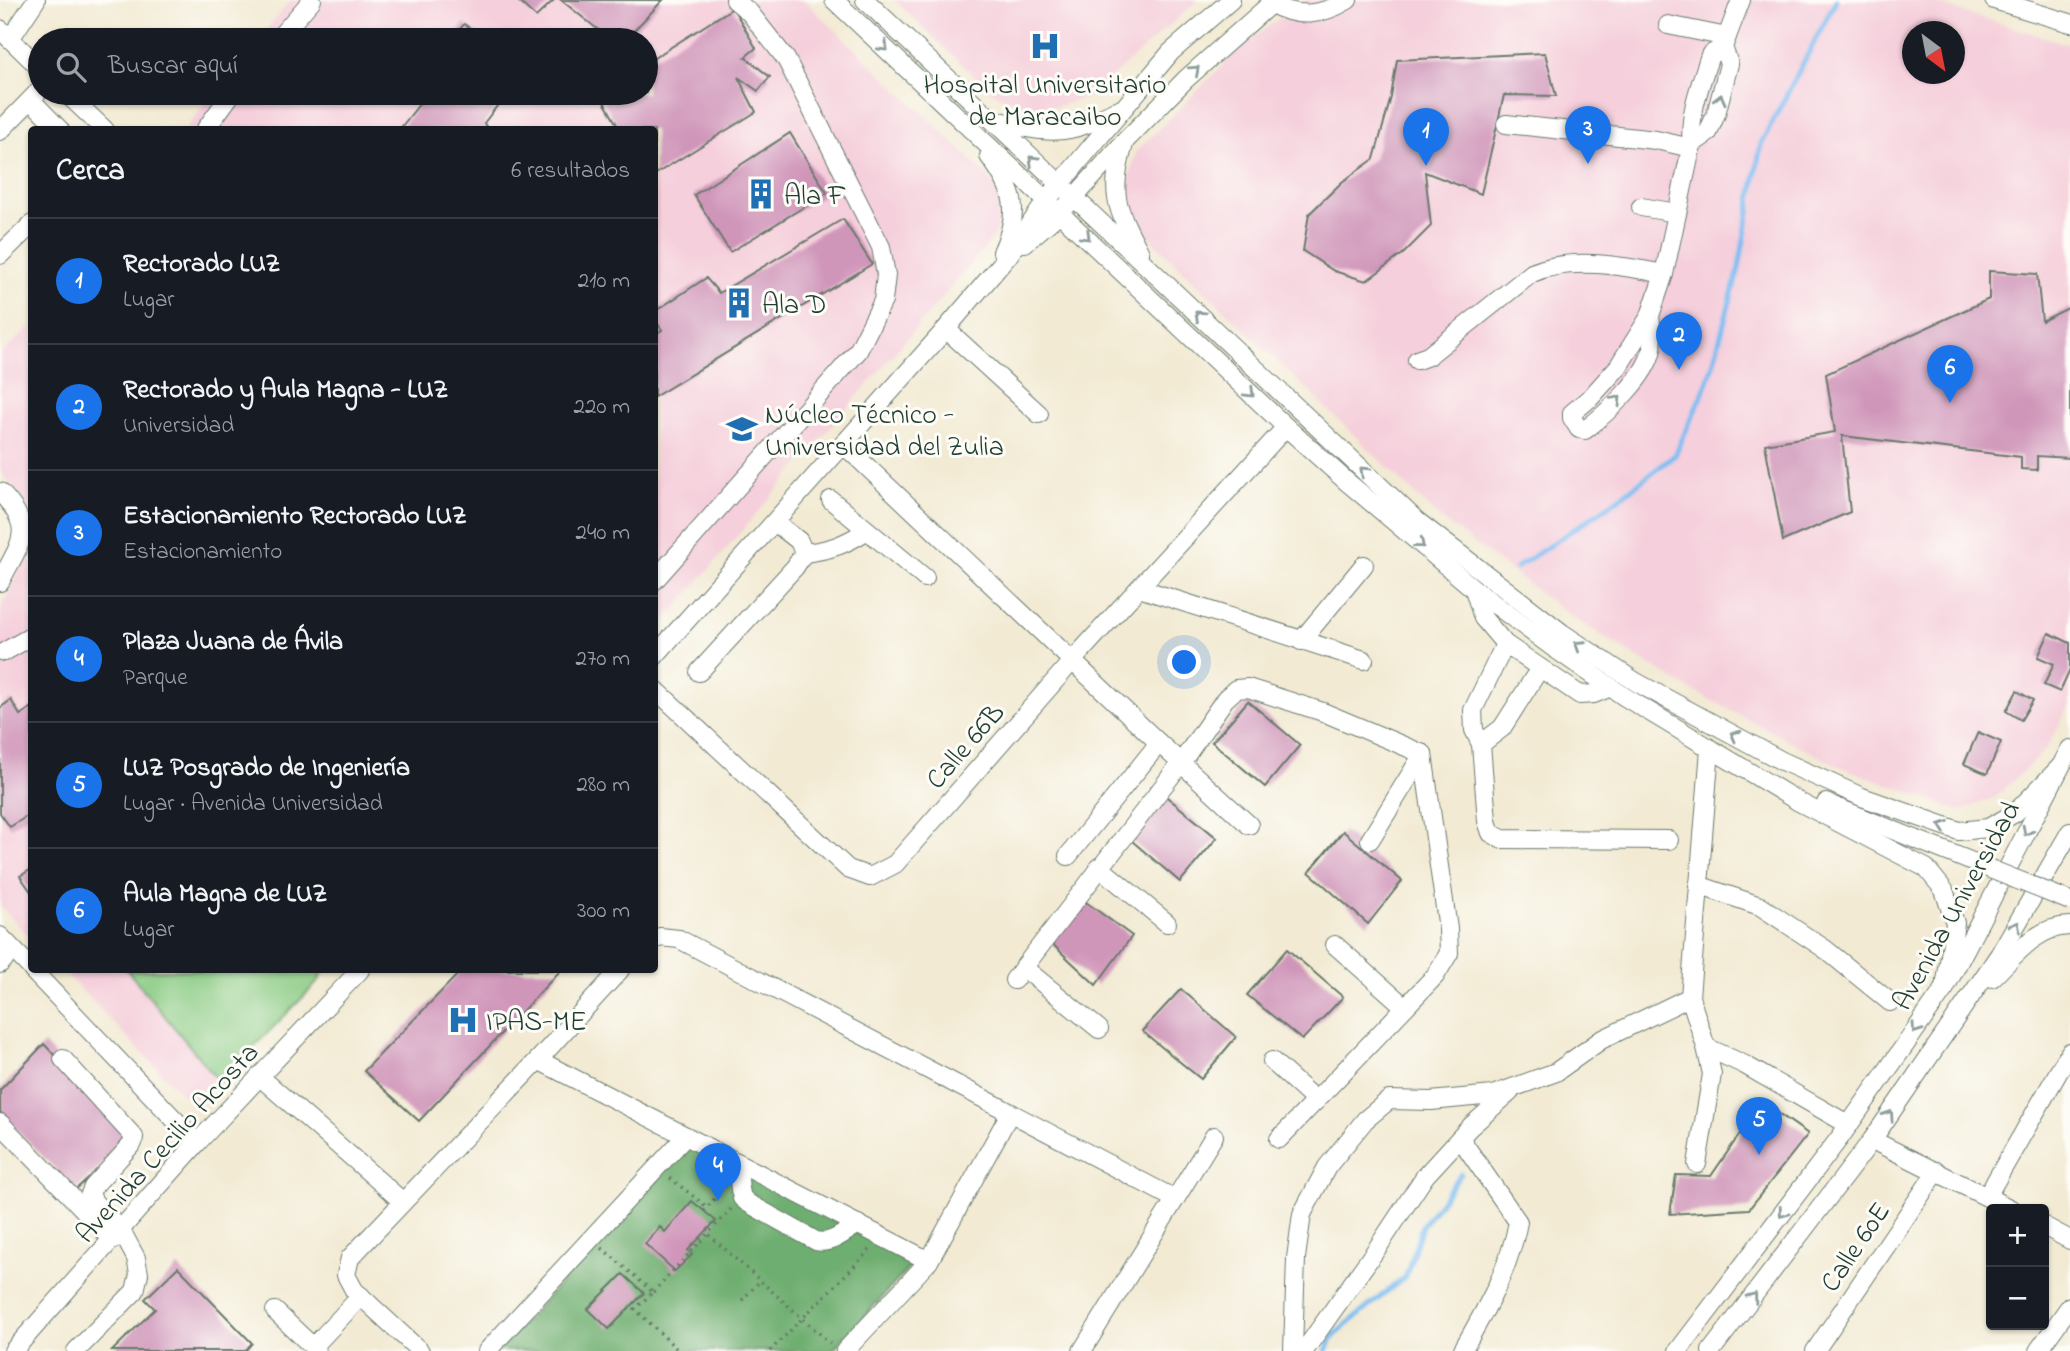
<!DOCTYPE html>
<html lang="es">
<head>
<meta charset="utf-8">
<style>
  :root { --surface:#171b24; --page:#20242c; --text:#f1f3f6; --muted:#9ea1a6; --line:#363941; --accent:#1a73e8 }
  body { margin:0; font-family:"Indie Flower",sans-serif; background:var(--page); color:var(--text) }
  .controls { position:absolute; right:21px; bottom:21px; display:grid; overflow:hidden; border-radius:7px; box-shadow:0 2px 5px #0004 }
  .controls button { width:63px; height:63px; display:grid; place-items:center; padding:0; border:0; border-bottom:2px solid var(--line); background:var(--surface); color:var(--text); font:35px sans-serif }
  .compass { position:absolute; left:1902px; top:21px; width:63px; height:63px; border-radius:50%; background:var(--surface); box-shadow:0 2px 5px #0004; rotate:148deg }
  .you { position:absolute; left:1185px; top:663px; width:24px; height:24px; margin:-18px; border:5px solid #fff; border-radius:50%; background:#1a73e8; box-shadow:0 0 0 10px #1a73e833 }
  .badge { display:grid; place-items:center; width:46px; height:46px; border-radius:50%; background:var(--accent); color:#fff; font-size:23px; font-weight:700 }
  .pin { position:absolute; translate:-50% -58px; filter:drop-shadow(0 2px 4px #0008) }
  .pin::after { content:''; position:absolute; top:37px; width:24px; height:21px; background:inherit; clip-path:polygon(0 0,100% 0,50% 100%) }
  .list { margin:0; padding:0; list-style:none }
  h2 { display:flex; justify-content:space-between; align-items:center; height:91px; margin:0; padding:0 28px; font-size:30px }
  h2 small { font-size:23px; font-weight:400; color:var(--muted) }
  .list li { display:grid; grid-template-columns:46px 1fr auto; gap:21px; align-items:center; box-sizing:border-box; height:126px; padding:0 28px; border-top:2px solid var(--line) }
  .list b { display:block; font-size:26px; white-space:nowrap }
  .list p { margin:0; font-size:23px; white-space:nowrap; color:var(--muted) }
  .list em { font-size:23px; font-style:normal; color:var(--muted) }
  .icon { flex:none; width:38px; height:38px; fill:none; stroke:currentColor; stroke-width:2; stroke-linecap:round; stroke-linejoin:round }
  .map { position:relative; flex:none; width:2070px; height:1351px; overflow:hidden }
  .search { position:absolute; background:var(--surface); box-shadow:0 2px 5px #0004; left:28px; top:28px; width:630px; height:77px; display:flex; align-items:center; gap:18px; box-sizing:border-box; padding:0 24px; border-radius:38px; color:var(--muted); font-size:26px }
  .panel { position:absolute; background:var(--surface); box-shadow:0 2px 5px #0004; left:28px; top:126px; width:630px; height:847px; border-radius:7px }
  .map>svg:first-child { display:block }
  .built { fill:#f5cfdb; fill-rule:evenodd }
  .green { fill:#89ca82; stroke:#54845b; stroke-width:2 }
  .forest { fill:#6eae70; stroke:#467652; stroke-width:2 }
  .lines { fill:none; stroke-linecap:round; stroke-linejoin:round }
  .stream { stroke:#7dbef2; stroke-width:5 }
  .building { fill:#d096ba }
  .minor-casing { stroke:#697a6c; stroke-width:20 }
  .path { stroke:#697a6c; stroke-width:3.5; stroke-dasharray:2 5; stroke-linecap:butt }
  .minor { stroke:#fff; stroke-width:18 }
  .minor-bridge-casing { stroke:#697a6c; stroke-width:20; stroke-linecap:butt }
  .minor-bridge { stroke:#fff; stroke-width:18 }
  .oneway { stroke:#8f9e9a }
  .labels { text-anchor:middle; stroke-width:6; stroke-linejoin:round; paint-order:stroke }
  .poi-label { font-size:28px; fill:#1f3d34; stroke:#fdfcf7; text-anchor:start }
  .street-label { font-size:28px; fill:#1f3d34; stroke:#fdfcf7 }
</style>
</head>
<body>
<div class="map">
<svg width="2070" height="1351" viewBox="0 0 2070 1351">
  <rect width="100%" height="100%" fill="#fdfcf7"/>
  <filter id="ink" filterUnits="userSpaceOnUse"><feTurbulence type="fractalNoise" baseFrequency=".0143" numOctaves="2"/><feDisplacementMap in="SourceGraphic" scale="14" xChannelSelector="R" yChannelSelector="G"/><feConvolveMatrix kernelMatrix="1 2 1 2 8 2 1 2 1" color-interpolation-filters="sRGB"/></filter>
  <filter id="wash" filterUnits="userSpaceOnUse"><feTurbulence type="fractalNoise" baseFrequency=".00686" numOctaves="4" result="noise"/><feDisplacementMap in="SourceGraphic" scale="28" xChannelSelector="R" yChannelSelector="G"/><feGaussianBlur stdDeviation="1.57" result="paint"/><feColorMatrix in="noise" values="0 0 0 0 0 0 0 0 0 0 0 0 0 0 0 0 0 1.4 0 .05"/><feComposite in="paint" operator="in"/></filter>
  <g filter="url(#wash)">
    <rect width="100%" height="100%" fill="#f2ead3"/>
    <g class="built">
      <polygon points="291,0 804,0 989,177 1002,196 1002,213 994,237 655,632 654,130 185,130 213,93 646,93 646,40 257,40"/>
      <polygon points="894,0 1198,0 1090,96 1059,106 1030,109 992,92"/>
      <path d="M1305 0H1923L2070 45V705L2046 749 1996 797 1960 811 1836 765 1691 690 1575 619 1440 518 1134 223 1126 189 1136 152 1245 43ZM1912 32H1954V74H1912Z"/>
      <polygon points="31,326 31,513 0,470 0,355"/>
      <polygon points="31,543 31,938 0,906 0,611"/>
      <polygon points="62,970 330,970 195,1107"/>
    </g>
    <polygon class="green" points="127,970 322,970 319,981 219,1082"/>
    <polygon class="forest" points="689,1145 914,1263 832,1351 497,1351"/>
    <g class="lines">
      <g class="stream">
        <polyline points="1516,568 1613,503 1675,455 1709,379 1739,268 1761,144 1836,0"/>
        <polyline points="1326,1351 1334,1335 1406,1276 1422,1226 1461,1174"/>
      </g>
    </g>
    <g id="blocks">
      <g class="building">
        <polygon points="517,0 554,0 536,17"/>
        <polygon points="561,0 663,0 625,40 611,40"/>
        <polygon points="733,8 756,48 745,57 770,77 758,91 738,77 756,112 654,175 654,130 620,130 599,93 646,93 646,63"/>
        <polygon points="464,24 487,40 451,40"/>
        <polygon points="1545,53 1556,96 1504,95 1481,194 1425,172 1431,226 1404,253 1366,281 1334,271 1303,251 1309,214 1342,182 1374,159 1391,97 1397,60"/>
        <polygon points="428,93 507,93 484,123 488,130 399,130"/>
        <polygon points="790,133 827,193 730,252 694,195"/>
        <polygon points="843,219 872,264 654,397 654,335 662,330 654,318 654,312 706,278 719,293"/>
        <polygon points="1989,271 2037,274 2042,321 2070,307 2070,458 2037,456 2037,470 2021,469 2021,457 1842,436 1850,512 1783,541 1765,444 1835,432 1826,374 1989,299"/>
        <polygon points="2049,633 2070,643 2070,670 2060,692 2044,685 2054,664 2038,657"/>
        <polygon points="2017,691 2033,700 2021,720 2006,711"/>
        <polygon points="11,700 20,715 32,707 32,813 10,827 0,813 0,708"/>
        <polygon points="1248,701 1300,745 1265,787 1212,742"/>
        <polygon points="1978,732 2001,742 1987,774 1964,764"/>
        <polygon points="1162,793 1217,838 1180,882 1125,835"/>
        <polygon points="1343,831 1402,881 1368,924 1309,872"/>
        <polygon points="32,869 32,893 20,876"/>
        <polygon points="1079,897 1132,936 1096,985 1048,940"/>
        <polygon points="1287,949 1343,997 1302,1040 1247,995"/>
        <polygon points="462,970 561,970 419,1121 364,1071"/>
        <polygon points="1181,989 1236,1037 1201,1079 1142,1031"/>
        <polygon points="44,1044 132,1138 75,1190 0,1112 0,1090"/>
        <polygon points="1762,1102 1808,1134 1749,1209 1670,1214 1676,1175 1711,1176"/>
        <polygon points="692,1201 716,1221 688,1250 692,1255 675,1271 645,1244 660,1227 665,1232"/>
        <polygon points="178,1267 252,1343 245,1351 112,1351 155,1309 145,1299"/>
        <polygon points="623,1274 644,1293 609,1329 588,1309"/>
      </g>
    </g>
  </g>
  <g filter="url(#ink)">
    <use href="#blocks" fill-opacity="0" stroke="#697a6c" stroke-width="2"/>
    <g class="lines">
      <g class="minor-casing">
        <g id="minor">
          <polyline points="834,0 1286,427 1346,481 1474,589 1551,646 1625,697 1799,802 1926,868 1944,890 1955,923 1945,988"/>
          <polyline points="865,0 1417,521 1562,633 1636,682 1782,761 1862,797 1959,831 1988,828 2015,813 2060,767"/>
          <polyline points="1994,0 2070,23"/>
          <path d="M1270 3C1298 19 1321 16 1348 0"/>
          <polyline points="1668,25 1727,37"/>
          <polyline points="0,29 40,68"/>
          <polyline points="10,39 36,0"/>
          <polyline points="277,40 312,0"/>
          <polyline points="66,93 105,130"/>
          <polyline points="31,100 60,130"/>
          <path d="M994 119C1047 135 1067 137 1117 110"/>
          <polyline points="1506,124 1656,140 1691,148"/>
          <polyline points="205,130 232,93"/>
          <polyline points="0,131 40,90"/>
          <path d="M1124 144C1109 194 1116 207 1140 253"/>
          <polyline points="1692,144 1708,133 1716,114 1729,64 1723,47"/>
          <path d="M989 156C1015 191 1021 211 1002 252"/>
          <polyline points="1641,207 1677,213"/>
          <polyline points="1025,243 1061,212 1126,140 1186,79 1275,0"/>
          <polyline points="0,255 32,224"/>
          <path d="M1650 316C1651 326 1654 339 1652 349 1647 377 1607 413 1585 430L1579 429 1572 418V413L1591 397 1618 367 1650 316 1664 274 1692 144C1688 115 1701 83 1710 55L1723 47 1741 0"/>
          <polyline points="946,329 1039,414"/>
          <path d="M1417 360 1428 356 1532 273C1570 256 1625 266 1664 274"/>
          <polyline points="843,444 1159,743 1249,825"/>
          <path d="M0 492C36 530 21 541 0 582"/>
          <polyline points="831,500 925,578"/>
          <path d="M804 553C830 550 844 545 866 531"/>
          <polyline points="654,581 858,351 883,301 886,275 881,247 786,59 750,13 735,0"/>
          <polyline points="1139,588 1364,660"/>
          <polyline points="1474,589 1483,618 1505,644 1580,695 1594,694 1611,687"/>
          <polyline points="1301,641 1364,565"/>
          <polyline points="4,652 32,636"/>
          <polyline points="654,657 946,329 1008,256 1047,200 1080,160 1171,52 1231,0"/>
          <polyline points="1540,668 1502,728 1481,744 1487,821 1491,833 1502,839 1669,840"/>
          <polyline points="699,672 795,567 804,553 799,541 776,523"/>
          <polyline points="654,688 848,869 870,877 895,864 1073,660 1286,427"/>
          <polyline points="1481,744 1474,730 1473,710 1505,644"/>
          <polyline points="1826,803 1915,839"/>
          <polyline points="1370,840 1423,754"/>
          <polyline points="1068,856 1159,743"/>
          <polyline points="1099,867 1167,923"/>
          <polyline points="1698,885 1760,906 1825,949 1890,1002"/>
          <polyline points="0,936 32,969"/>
          <polyline points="654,940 660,937 679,939 1175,1199"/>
          <polyline points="1335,945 1405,1007"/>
          <polyline points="0,964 13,950"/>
          <polyline points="1024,968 1099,1029"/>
          <polyline points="32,970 197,1143"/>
          <path d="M1992 978C2014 957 2036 926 2070 926"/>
          <polyline points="1014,980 1181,763 1225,699 1236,689 1248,688 1323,712 1423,754"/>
          <polyline points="1690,997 1706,1047 1745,1065 1849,1125"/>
          <polyline points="63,1059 134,1137 133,1143 93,1187 90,1194 94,1202 121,1230 136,1258 139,1274 135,1291 76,1351"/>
          <polyline points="538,1060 620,970"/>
          <polyline points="1272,1061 1316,1101"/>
          <polyline points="259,1076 403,1202"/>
          <polyline points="0,1123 113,1240"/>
          <path d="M1460 1138 1518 1222C1509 1270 1486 1309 1462 1351"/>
          <polyline points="1279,1139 1435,976 1449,953 1448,929 1423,754"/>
          <polyline points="1872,1140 2011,1209"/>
          <path d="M737 1162 740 1189 742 1198 748 1203 816 1241C831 1245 845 1232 858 1224"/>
          <polyline points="1697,1164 1712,1074 1706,1047"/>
          <polyline points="1987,1196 2070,1052"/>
          <polyline points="2044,1226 2070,1240"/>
          <polyline points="275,1311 313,1347"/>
          <polyline points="13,1351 197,1143 360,970"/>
          <polyline points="317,1351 313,1347 361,1296"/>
          <polyline points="420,1351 354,1290 346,1275 350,1258 538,1060 929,1261"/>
          <polyline points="487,1351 686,1136"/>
          <polyline points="845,1351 929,1261 1010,1113"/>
          <polyline points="1082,1351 1214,1136"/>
          <polyline points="1293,1351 1296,1258 1302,1214 1327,1167 1365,1120 1389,1100 1431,1101 1493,1095 1556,1072 1601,1040 1690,997 1710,749"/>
          <polyline points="1304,1351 1378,1247 1425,1176 1470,1127 1510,1092"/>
          <polyline points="1678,1351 1841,1136 1945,988 2070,749"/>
          <polyline points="1711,1351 1872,1140 1999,955 2070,832"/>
          <polyline points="1815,1351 1937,1171"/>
          <polyline points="2038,1351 2070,1306"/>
        </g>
      </g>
      <g class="path">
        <polyline points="670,1178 707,1207"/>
        <polyline points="704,1211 721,1191 716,1170"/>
        <polyline points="709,1235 830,1343"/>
        <polyline points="602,1248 653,1292 635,1309 679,1351"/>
        <polyline points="653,1292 731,1209"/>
        <polyline points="742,1300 760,1281"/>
        <polyline points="770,1351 871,1249"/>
      </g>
      <use href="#minor" class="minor"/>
      <g class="minor-bridge-casing">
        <polyline id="minor-bridge" points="1915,839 2070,901"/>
      </g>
      <use href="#minor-bridge" class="minor-bridge"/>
    </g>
    <defs><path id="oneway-chevron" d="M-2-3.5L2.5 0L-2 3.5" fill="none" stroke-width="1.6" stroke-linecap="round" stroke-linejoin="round" transform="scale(1.75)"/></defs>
    <g class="oneway">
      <use href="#oneway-chevron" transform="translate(884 47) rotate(44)"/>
      <use href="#oneway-chevron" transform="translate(1195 70) rotate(-42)"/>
      <use href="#oneway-chevron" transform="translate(1720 99) rotate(-76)"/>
      <use href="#oneway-chevron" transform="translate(1033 160) rotate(-136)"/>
      <use href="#oneway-chevron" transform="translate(1086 236) rotate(44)"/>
      <use href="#oneway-chevron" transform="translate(1199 315) rotate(-137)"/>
      <use href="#oneway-chevron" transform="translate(1250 393) rotate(44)"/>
      <use href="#oneway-chevron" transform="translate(1617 400) rotate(-46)"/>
      <use href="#oneway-chevron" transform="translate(1364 471) rotate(-137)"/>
      <use href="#oneway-chevron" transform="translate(1420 544) rotate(40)"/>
      <use href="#oneway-chevron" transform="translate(1579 645) rotate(-147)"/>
      <use href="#oneway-chevron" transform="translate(1735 735) rotate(-151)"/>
      <use href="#oneway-chevron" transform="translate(1943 826) rotate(-160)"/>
      <use href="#oneway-chevron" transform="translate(2027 831) rotate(117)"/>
      <use href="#oneway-chevron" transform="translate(2016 926) rotate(-60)"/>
      <use href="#oneway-chevron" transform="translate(1916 1029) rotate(125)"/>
      <use href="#oneway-chevron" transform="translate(1889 1115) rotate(-56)"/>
      <use href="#oneway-chevron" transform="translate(1783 1213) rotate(127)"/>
      <use href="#oneway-chevron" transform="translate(1753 1297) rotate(-53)"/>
    </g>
  </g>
  <defs>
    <g id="hospital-bare" transform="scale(2.415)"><path d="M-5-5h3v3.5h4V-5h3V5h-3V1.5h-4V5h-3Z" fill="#1f6fb2" stroke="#fdfcf7" stroke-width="2.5" paint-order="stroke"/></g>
    <g id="building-bare" transform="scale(2.415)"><path d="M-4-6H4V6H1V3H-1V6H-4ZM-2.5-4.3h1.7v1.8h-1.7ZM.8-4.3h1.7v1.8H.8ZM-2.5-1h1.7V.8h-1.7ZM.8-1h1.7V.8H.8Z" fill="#1f6fb2" stroke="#fdfcf7" stroke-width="2.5" paint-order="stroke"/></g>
    <g id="university-bare" transform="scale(2.415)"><path d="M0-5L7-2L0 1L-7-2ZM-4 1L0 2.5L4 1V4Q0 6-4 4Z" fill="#1f6fb2" stroke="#fdfcf7" stroke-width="2.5" paint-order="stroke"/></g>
  </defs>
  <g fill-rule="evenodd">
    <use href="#hospital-bare" x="1045" y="46"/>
    <use href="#building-bare" x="761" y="194"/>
    <use href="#building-bare" x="739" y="303"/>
    <use href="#university-bare" x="742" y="429"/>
    <use href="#hospital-bare" x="463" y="1020"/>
  </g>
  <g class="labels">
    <g class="poi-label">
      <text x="1045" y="93" text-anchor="middle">Hospital Universitario<tspan x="1045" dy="32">de Maracaibo</tspan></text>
      <text x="784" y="204">Ala F</text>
      <text x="762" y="313">Ala D</text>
      <text x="765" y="423">Núcleo Técnico -<tspan x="765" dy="32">Universidad del Zulia</tspan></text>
      <text x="486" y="1030">IPAS-ME</text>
    </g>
    <g class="street-label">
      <text transform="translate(964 745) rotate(-49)" y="10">Calle 66B</text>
      <text transform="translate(1955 905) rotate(-61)" y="10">Avenida Universidad</text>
      <text transform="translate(166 1142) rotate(-48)" y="10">Avenida Cecilio Acosta</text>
      <text transform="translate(1854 1246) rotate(-56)" y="10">Calle 60E</text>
    </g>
  </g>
</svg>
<div class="controls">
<button>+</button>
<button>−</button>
</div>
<svg class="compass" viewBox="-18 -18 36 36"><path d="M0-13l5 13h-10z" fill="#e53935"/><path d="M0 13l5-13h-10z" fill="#9ea1a6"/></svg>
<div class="you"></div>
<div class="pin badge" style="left:1426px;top:166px">1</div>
<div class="pin badge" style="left:1679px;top:370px">2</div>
<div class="pin badge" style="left:1588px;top:164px">3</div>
<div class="pin badge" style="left:718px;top:1201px">4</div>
<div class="pin badge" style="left:1759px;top:1155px">5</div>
<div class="pin badge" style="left:1950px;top:403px">6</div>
<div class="search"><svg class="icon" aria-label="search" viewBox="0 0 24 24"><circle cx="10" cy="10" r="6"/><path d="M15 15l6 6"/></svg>Buscar aquí</div>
<section class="panel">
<h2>Cerca<small>6 resultados</small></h2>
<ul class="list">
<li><span class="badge">1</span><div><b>Rectorado LUZ</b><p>Lugar</p></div><em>210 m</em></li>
<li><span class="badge">2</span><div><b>Rectorado y Aula Magna - LUZ</b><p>Universidad</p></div><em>220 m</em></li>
<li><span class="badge">3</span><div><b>Estacionamiento Rectorado LUZ</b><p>Estacionamiento</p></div><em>240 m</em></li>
<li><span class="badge">4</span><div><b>Plaza Juana de Ávila</b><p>Parque</p></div><em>270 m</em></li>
<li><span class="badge">5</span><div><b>LUZ Posgrado de Ingeniería</b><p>Lugar · Avenida Universidad</p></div><em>280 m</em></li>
<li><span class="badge">6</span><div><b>Aula Magna de LUZ</b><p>Lugar</p></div><em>300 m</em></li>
</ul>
</section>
</div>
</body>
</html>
